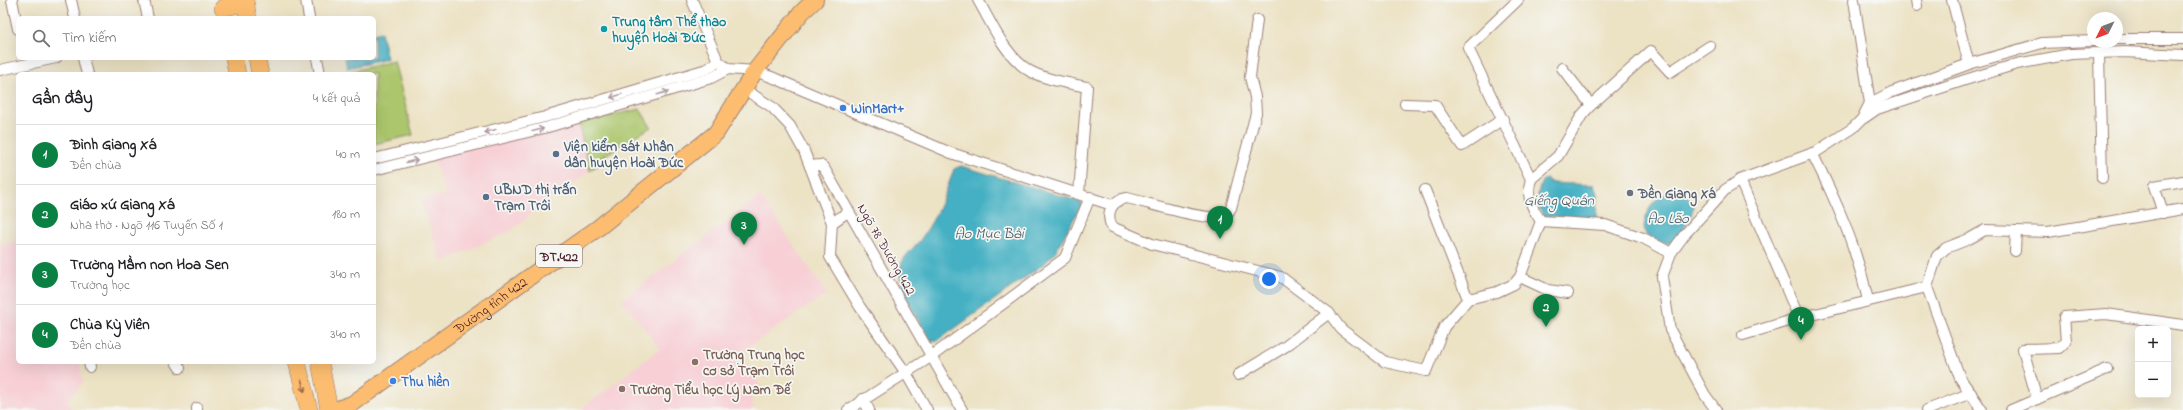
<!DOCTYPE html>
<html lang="vi">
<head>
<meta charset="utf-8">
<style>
  :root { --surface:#fff; --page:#f2f2f2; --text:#202124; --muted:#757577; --line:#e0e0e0; --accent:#0b8043 }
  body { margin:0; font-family:"Indie Flower",sans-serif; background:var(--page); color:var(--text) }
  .controls { position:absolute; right:12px; bottom:12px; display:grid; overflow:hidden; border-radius:6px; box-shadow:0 4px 16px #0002 }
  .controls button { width:36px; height:36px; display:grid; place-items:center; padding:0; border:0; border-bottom:1px solid var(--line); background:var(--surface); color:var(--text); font:20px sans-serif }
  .compass { position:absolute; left:2087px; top:12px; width:36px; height:36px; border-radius:50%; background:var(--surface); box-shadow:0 4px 16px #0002; rotate:228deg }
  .you { position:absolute; left:1269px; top:279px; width:14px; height:14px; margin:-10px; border:3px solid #fff; border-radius:50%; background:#1a73e8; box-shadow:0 0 0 6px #1a73e833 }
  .badge { display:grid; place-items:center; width:26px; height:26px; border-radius:50%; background:var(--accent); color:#fff; font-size:13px; font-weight:700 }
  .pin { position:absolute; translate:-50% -33px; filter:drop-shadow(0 1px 2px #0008) }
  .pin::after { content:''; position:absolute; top:21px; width:14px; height:12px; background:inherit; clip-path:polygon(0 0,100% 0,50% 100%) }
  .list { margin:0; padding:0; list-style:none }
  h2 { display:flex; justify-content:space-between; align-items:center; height:52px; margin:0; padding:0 16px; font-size:17px }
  h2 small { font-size:13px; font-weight:400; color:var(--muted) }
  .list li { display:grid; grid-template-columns:26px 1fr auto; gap:12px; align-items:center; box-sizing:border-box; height:60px; padding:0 16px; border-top:1px solid var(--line) }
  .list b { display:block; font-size:15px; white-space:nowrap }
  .list p { margin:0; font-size:13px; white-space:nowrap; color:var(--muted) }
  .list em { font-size:13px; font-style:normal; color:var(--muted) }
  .icon { flex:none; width:22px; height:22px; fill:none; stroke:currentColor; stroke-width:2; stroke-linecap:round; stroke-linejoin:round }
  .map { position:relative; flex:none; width:2183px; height:410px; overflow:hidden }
  .search { position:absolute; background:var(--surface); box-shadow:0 4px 16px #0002; left:16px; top:16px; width:360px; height:44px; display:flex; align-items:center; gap:10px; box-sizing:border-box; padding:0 14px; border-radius:6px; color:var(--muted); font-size:15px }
  .panel { position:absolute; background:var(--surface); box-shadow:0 4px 16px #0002; left:16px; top:72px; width:360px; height:292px; border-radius:6px }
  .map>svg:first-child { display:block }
  .built { fill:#f7cfd5 }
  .green { fill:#abc66c; stroke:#7a724c }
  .water { fill:#45b0c3; stroke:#486877 }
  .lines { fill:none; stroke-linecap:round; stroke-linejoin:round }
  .minor-casing { stroke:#9b8078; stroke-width:12 }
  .primary-casing { stroke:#9b8078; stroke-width:18 }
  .trunk-casing { stroke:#9b8078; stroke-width:18 }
  .minor { stroke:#fff; stroke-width:10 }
  .primary { stroke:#fcbd6f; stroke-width:16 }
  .trunk { stroke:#fcbd6f; stroke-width:17 }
  .oneway { stroke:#ae9aa0 }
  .oneway2 { stroke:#9a664a }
  .culture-dot { fill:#0f9aa8; stroke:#f6f6f2; stroke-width:1.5 }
  .shop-dot { fill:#3f7fe0; stroke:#f6f6f2; stroke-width:1.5 }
  .service-dot { fill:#5c6f8a; stroke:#f6f6f2; stroke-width:1.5 }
  .worship-dot { fill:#6b7280; stroke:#f6f6f2; stroke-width:1.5 }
  .education-dot { fill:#8d6e63; stroke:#f6f6f2; stroke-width:1.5 }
  .labels { text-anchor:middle; stroke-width:3.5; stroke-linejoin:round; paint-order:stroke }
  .shield { fill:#f6f6f2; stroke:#7e6067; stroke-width:1 }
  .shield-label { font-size:13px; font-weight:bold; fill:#4a1f2b }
  .culture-label { font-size:14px; font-weight:bold; fill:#0d838f; stroke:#f6f6f2; text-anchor:start }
  .shop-label { font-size:14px; font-weight:bold; fill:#366cbe; stroke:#f6f6f2; text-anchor:start }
  .service-label { font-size:14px; font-weight:bold; fill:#4e5e75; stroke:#f6f6f2; text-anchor:start }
  .worship-label { font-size:14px; font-weight:bold; fill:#5b616d; stroke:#f6f6f2; text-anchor:start }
  .street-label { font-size:14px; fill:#4a1f2b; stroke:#f6f6f2 }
  .education-label { font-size:14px; font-weight:bold; fill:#785e54; stroke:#f6f6f2; text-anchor:start }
  .water-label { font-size:15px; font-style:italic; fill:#485968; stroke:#f6f6f2 }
</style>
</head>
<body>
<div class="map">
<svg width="2183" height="410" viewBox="0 0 2183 410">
  <rect width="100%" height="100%" fill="#f6f6f2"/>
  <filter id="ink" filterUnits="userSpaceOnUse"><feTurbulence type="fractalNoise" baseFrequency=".025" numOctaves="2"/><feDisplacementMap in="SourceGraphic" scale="8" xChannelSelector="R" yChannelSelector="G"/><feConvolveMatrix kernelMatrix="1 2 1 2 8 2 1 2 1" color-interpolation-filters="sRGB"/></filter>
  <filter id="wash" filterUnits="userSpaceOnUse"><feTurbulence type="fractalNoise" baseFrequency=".012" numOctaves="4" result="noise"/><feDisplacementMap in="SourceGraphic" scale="16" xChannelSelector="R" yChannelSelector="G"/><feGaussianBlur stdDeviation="0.9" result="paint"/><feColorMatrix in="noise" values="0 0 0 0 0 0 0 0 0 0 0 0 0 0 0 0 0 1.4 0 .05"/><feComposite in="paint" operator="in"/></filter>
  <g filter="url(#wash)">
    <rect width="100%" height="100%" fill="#ece2c4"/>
    <g class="built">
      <polygon points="578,123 590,171 541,205 511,231 442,262 421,200 445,194 433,156"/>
      <polygon points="760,196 827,294 740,352 762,388 751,397 754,410 580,410 660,349 622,300"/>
      <polygon points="18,241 18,362 79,362 83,382 66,401 73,410 0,410 0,245"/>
    </g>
    <g class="green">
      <polygon points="394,61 413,135 374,144 374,74 340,74"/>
      <polygon points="640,109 651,127 597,160 599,164 590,171 578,123"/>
    </g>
    <g class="water">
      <polygon points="381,32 387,59 347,68 345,58 374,58 374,34"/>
      <path d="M961 166 1078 201 1082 204 1056 251 1045 263 936 342 931 340C920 324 897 288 900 268 902 256 917 246 923 236 937 216 946 192 954 169Z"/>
      <path d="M1546 179 1552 183 1594 185 1597 194 1596 218 1543 216C1536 205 1537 193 1542 181Z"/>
      <path d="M1672 192C1711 196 1686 226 1673 243 1662 244 1647 239 1644 228 1646 211 1654 195 1672 192Z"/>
    </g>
  </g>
  <g filter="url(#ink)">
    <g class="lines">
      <g class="minor-casing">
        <g id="minor">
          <polyline points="12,0 18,29"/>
          <polyline points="71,0 75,18"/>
          <polyline points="144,0 148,18"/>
          <polyline points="306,0 309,18"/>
          <polyline points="692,0 718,61 728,69 755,71 774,78 951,153 1112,205"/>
          <path d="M978 0C992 24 1004 54 1028 70 1045 80 1069 83 1087 87L1079 194"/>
          <path d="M1518 0 1468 48 1531 179C1526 196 1531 207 1541 221L1605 225 1643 238 1671 253"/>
          <polyline points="1854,0 1870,103"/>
          <polyline points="1916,0 1917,6"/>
          <polyline points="1952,0 1969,64"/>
          <path d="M1257 20 1250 77 1255 97 1256 113 1231 208C1229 212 1226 215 1222 216 1206 222 1146 202 1127 198 1112 200 1105 213 1112 227L1152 244 1281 277 1329 313 1341 329 1385 362 1426 371 1444 327 1468 299 1497 292 1514 284 1520 277 1541 221"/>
          <polyline points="2117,39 2183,39"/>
          <polyline points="2099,54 2102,178"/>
          <polyline points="83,58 87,74"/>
          <polyline points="317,58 320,74"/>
          <polyline points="1562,68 1591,105"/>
          <polyline points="0,70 56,58"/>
          <polyline points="744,89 772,107 790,126 804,151 832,223 830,257 860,307 906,373 927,410"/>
          <polyline points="1405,104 1435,105 1462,146 1503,119"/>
          <polyline points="1864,118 1877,109 1965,80 2017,64 2071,54 2125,52 2183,55"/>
          <path d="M1812 153C1837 202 1856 246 1868 300"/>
          <polyline points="374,159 545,117 707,69 718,61"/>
          <polyline points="810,166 820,165 824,168 962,410"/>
          <polyline points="374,170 548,127 711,78 728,69"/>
          <polyline points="1531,179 1558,156 1582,115 1591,105 1651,51 1670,72 1710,46"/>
          <polyline points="1740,180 1799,318"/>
          <polyline points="1425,190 1468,299"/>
          <polyline points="2163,213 2154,186 2183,181"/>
          <polyline points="832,223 849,211"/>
          <polyline points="2015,251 2016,231"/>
          <polyline points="1520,277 1548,290 1568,293"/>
          <polyline points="1743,335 1799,318 1927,287"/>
          <polyline points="89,362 90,367"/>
          <polyline points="176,362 180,368"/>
          <polyline points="1238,375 1286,346 1329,313"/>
          <polyline points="863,399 869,410"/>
          <polyline points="2037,399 2107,369"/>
          <polyline points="197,408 197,410"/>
          <polyline points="848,410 932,356 1065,258 1090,197"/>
          <polyline points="1716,410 1705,395 1670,330 1662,277 1671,253 1685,234 1725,190 1740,180 1816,152 1853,128 1862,119 1870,103 1892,92 1969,64 2042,43 2093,41"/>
          <polyline points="1927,410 1971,393"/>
          <polyline points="1982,410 1960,378 1927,287 1937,256 1946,248 1969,239 1985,230 2048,232 2183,209"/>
          <polyline points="2011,410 2037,399 2023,349 2059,348 2066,341 2064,317 2106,314 2183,325"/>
        </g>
      </g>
      <g class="primary-casing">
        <g id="primary">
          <path id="s1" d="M335 410 352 404 598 228 716 133 755 71 802 12 815 0"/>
        </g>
      </g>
      <g class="trunk-casing">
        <g id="trunk">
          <polyline points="245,0 248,18"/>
          <polyline points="223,8 245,2"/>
          <polyline points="234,58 237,74"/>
          <polyline points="257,58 260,74"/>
          <polyline points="297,362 309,410"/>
          <polyline points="320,362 329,410"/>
        </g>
      </g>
      <use href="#minor" class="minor"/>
      <use href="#primary" class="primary"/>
      <use href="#trunk" class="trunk"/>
    </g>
    <defs><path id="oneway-shaft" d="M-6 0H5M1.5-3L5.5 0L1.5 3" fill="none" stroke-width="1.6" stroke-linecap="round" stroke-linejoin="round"/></defs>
    <g class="oneway">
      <use href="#oneway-shaft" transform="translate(663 93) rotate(-17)"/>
      <use href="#oneway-shaft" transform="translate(616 96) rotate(163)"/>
      <use href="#oneway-shaft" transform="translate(538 130) rotate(-14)"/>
      <use href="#oneway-shaft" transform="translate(490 131) rotate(166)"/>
      <use href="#oneway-shaft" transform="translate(412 161) rotate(-14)"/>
    </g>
    <use class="oneway2" href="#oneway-shaft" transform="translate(303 386) rotate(76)"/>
  </g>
  <circle class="culture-dot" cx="604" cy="29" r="4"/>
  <g class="shop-dot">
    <circle cx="843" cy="108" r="4"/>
    <circle cx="393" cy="381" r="4"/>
  </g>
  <g class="service-dot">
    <circle cx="556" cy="154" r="4"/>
    <circle cx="486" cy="197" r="4"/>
  </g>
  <circle class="worship-dot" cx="1630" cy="193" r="4"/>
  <g class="education-dot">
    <circle cx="695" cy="362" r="4"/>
    <circle cx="622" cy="389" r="4"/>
  </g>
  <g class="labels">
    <rect class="shield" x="536" y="245" width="46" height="22" rx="3"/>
    <g class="shield-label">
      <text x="559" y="261">ĐT.422</text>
    </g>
    <g class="culture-label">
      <text x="612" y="26">Trung tâm Thể thao<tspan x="612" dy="16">huyện Hoài Đức</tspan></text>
    </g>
    <g class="shop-label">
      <text x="851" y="113">WinMart+</text>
      <text x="401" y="386">Thu hiền</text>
    </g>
    <g class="service-label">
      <text x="564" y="151">Viện kiểm sát Nhân<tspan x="564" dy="16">dân huyện Hoài Đức</tspan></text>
      <text x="494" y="194">UBND thị trấn<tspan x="494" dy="16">Trạm Trôi</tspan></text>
    </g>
    <g class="worship-label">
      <text x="1638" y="198">Đền Giang Xá</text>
    </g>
    <g class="street-label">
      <text transform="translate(887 249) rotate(60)" y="5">Ngõ 78 Đường 422</text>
      <text dy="5" stroke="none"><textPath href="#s1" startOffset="188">Đường tỉnh 422</textPath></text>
    </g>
    <g class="education-label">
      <text x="703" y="359">Trường Trung học<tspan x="703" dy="16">cơ sở Trạm Trôi</tspan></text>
      <text x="630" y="394">Trường Tiểu học Lý Nam Đế</text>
    </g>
    <g class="water-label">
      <text x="1559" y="205">Giếng Quán</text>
      <text x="1668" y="223">Ao Lão</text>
      <text x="989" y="238">Ao Mục Bài</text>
    </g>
  </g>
</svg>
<div class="controls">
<button>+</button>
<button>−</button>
</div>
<svg class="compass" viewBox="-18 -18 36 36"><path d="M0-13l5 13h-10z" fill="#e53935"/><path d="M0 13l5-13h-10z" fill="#757577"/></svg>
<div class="you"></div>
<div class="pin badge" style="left:1220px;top:239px">1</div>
<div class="pin badge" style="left:1546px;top:327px">2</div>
<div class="pin badge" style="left:744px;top:245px">3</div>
<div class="pin badge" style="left:1801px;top:340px">4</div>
<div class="search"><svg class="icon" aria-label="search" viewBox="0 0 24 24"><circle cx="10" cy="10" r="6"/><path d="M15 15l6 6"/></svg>Tìm kiếm</div>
<section class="panel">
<h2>Gần đây<small>4 kết quả</small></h2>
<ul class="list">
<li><span class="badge">1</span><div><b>Đình Giang Xá</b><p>Đền chùa</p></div><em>40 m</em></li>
<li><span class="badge">2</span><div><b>Giáo xứ Giang Xá</b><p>Nhà thờ · Ngõ 116 Tuyến Số 1</p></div><em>180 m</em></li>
<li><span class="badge">3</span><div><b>Trường Mầm non Hoa Sen</b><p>Trường học</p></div><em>340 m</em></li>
<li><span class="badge">4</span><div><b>Chùa Kỳ Viên</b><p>Đền chùa</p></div><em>340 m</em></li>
</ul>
</section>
</div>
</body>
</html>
